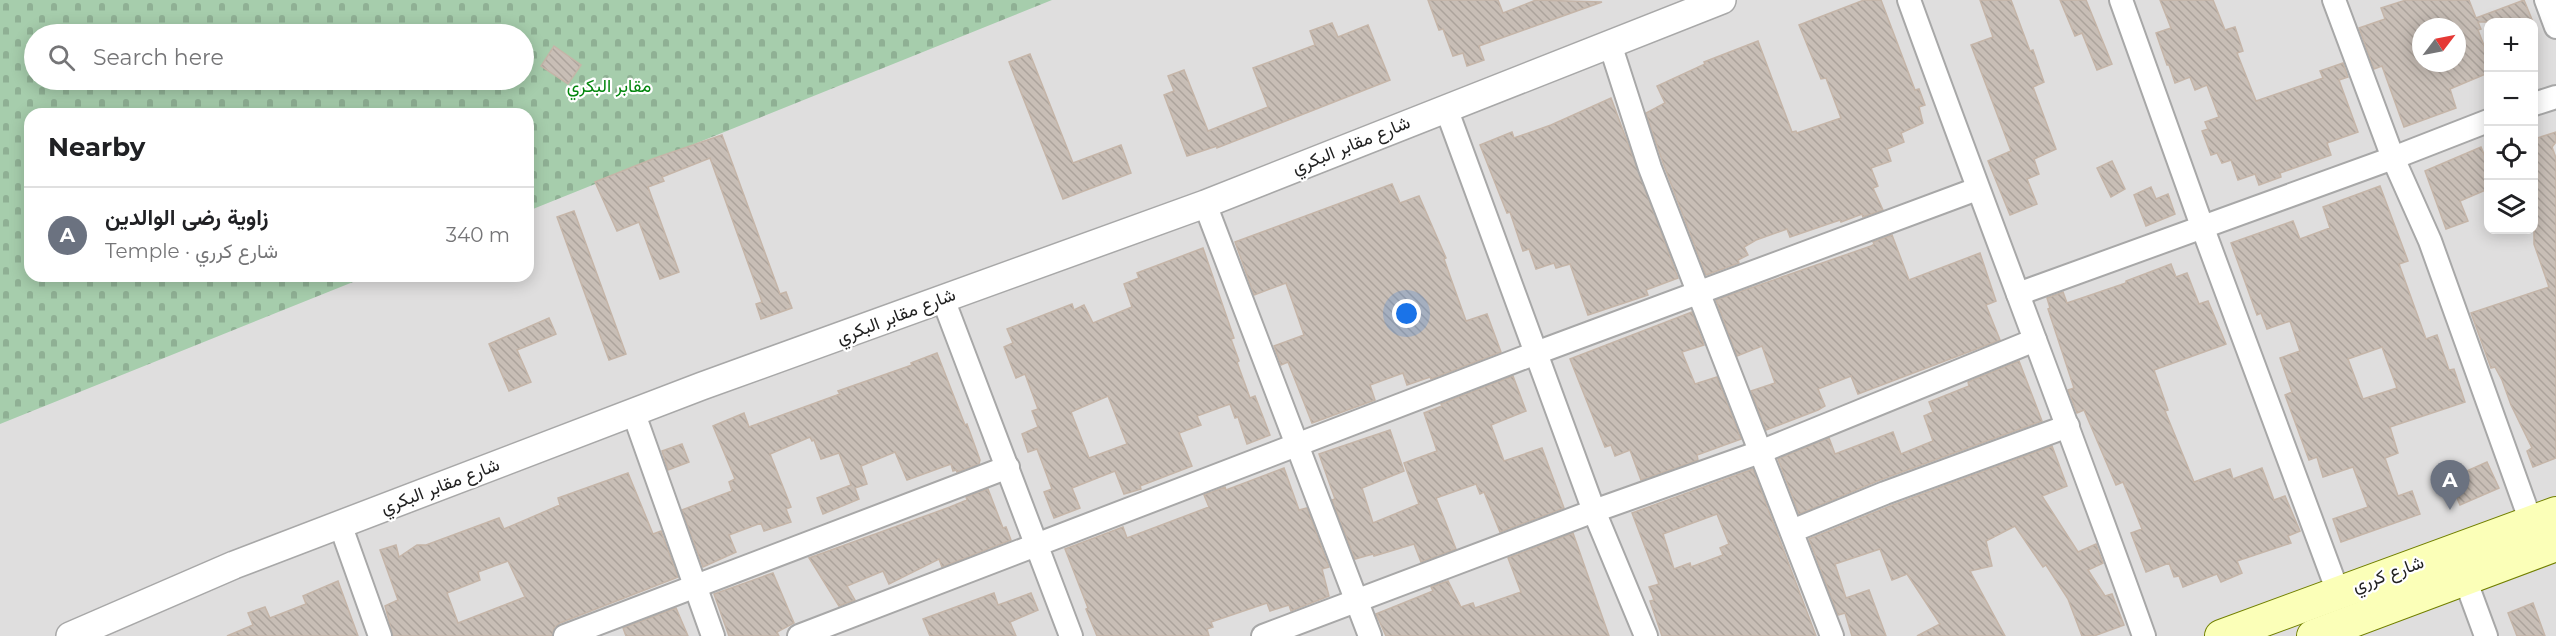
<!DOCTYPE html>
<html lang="en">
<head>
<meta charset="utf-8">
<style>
  :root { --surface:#fff; --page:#f6f6f6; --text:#202124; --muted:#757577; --line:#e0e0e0; --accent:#7c3aed }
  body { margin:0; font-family:Montserrat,Vazirmatn,sans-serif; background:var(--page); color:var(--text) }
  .controls { position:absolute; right:18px; top:18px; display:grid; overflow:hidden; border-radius:12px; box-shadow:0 3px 15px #0003 }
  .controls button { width:54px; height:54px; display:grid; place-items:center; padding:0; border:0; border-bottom:2px solid var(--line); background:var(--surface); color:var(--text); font:30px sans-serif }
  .compass { position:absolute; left:2412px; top:18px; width:54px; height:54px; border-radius:50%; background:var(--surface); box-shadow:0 3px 15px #0003; rotate:58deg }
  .you { position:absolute; left:1407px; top:314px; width:21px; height:21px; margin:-15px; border:4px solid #fff; border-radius:50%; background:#1a73e8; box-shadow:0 0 0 9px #1a73e833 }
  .badge { display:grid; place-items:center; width:39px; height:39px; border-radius:50%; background:var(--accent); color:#fff; font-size:20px; font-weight:700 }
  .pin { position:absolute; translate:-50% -50px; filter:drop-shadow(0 2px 3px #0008) }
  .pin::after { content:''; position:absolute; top:32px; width:21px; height:18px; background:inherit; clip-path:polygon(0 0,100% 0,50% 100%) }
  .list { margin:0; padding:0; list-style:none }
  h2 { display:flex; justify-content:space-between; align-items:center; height:78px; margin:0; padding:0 24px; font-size:26px }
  h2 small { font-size:20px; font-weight:400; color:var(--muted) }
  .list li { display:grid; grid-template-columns:39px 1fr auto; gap:18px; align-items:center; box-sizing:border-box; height:96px; padding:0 24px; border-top:2px solid var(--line) }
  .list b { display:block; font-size:22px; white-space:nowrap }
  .list p { margin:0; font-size:20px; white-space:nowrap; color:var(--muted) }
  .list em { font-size:20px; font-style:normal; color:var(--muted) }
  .icon { flex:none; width:33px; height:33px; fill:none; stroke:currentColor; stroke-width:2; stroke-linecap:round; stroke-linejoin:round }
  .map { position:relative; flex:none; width:2556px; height:636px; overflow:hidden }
  .search { position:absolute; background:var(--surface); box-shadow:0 3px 15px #0003; left:24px; top:24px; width:510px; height:66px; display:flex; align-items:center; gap:15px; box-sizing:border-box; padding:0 21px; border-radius:33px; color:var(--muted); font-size:22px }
  .panel { position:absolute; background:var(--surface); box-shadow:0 3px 15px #0003; left:24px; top:108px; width:510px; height:174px; border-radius:18px }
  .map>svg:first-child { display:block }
  .residential { fill:#dfdede; fill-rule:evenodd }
  .cemetery { fill:url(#cemetery-stones); fill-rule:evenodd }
  .building { fill:url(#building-back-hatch); stroke:#c5b5a8; stroke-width:1.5; fill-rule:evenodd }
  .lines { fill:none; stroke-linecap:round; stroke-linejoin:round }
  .minor-casing { stroke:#a8a8a8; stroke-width:26 }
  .tertiary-casing { stroke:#a8a8a8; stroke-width:30 }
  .secondary-casing { stroke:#728000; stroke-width:34 }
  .minor { stroke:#fff; stroke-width:22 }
  .tertiary { stroke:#fff; stroke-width:27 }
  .secondary { stroke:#fbffb8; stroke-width:32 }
  .labels { text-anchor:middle; stroke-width:4.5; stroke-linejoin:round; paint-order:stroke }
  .park-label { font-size:18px; fill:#03860d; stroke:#fff }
  .street-label { font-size:18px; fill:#212121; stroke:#fff }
</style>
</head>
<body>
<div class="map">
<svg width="2556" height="636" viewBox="0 0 2556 636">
  <defs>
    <pattern id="cemetery-stones" width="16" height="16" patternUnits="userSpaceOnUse" patternTransform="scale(1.5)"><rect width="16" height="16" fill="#a6cdac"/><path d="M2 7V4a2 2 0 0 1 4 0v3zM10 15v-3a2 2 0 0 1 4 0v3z" fill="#8fb094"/></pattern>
    <pattern id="building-back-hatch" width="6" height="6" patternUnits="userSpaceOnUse" patternTransform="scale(1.5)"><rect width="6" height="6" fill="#c8beb6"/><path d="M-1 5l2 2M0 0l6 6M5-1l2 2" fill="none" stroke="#aca39c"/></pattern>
  </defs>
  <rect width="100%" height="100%" fill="#f2eee7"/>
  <path class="residential" d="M0 0H2556V636H0ZM2488 22H2534V230H2488ZM2421 27H2457V63H2421ZM34 34H524V80H34ZM30 114H528V276H30Z"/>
  <path class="cemetery" d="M0 0H1052L528 211V114H30V276H368L0 424ZM34 34H524V80H34Z"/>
  <g class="building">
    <polygon points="1428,0 1498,0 1503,13 1536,0 1602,2 1479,46 1484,60 1467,66 1463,53 1453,56 1443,29 1439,30"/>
    <polygon points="1864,0 1881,0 1915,90 1919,89 1925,105 1919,107 1923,123 1901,133 1904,142 1887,149 1891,161 1871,168 1878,186 1873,188 1883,210 1863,217 1862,214 1841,222 1840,220 1790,237 1787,229 1756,240 1744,247 1748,255 1738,260 1739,263 1706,275 1663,163 1646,113 1665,103 1657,86 1705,64 1704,62 1758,41 1792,132 1796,131 1797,133 1841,118 1826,78 1821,79 1799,25"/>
    <polygon points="1980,0 2011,0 2030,51 2033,50 2044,82 2033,87 2056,149 2034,159 2039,174 2027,179 2037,204 2010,215 1988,161 2011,151 1971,45 1993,37"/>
    <polygon points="2060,0 2086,0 2112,64 2097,70 2082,33 2075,36"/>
    <polygon points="2160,0 2213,0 2225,30 2235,27 2243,51 2237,53 2256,101 2323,78 2320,71 2343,63 2348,77 2339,80 2358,132 2327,143 2331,155 2280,173 2281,177 2259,185 2255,174 2238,180 2231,160 2222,163 2217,153 2211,155 2202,131 2208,129 2205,122 2219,117 2207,85 2195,90 2190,77 2175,83 2169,65 2167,65 2156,33 2171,28"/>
    <path d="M2406 0H2469L2476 18 2524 0 2533 22H2478L2481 29 2478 30 2488 56V73L2450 89 2456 108 2404 127 2382 66 2374 69 2359 28 2385 19 2381 8ZM2421 27H2457V63H2421Z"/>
    <polygon points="1332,23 1338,37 1368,25 1390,80 1217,148 1217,146 1187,156 1164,95 1174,91 1168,76 1184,70 1208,131 1268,107 1253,68 1315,45 1310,31"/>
    <polygon points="554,46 581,65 568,84 541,66"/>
    <polygon points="1030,54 1073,163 1121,145 1131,173 1063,199 1009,62"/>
    <polygon points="1611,98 1678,278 1646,290 1648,295 1588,315 1570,264 1556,268 1554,263 1536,269 1529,249 1523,251 1510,212 1507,213 1480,145 1512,132 1514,138 1551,125"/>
    <polygon points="2556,132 2556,142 2552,147 2556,158 2556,458 2533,467 2527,451 2532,448 2511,405 2502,380 2495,367 2491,368 2471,313 2549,287 2534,244 2534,139"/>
    <polygon points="722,135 780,294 786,292 792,308 761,319 756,304 762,302 710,158 662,177 664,181 648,187 679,272 660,279 639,222 617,231 595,182 655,158"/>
    <polygon points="2481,147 2488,164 2488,189 2460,201 2468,221 2446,229 2425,171"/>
    <polygon points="2112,161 2125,189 2111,197 2097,168"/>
    <polygon points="1392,184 1400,203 1419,196 1446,258 1444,259 1466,321 1487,314 1501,352 1431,379 1430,377 1407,385 1403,373 1370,385 1375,400 1312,423 1288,362 1281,365 1274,346 1304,335 1286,283 1254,295 1235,242"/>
    <path d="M2380 186 2408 261 2399 264 2426 339 2437 335 2449 370 2454 369 2465 402 2390 427 2398 453 2385 458 2398 496 2412 491 2420 514 2341 542 2333 519 2368 507 2353 467 2323 477 2317 457 2309 460 2285 395 2292 392 2280 358 2300 351 2290 321 2267 329 2261 313 2257 315 2231 243 2293 221 2300 239 2330 228 2323 207ZM2382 347 2397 388 2363 399 2348 359Z"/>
    <polygon points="2151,187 2156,199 2168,194 2175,214 2146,226 2134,195"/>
    <polygon points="574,211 626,354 609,360 557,217"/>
    <polygon points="1892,235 1909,280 1980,253 1996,301 1986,305 2000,340 1858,394 1851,376 1818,389 1825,406 1818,410 1766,430 1751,391 1775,383 1762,346 1737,356 1716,300 1871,246 1874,244 1873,242"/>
    <path d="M1203 248 1234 338 1231 339 1239 361 1237 362 1250 398 1255 396 1270 435 1247 444 1238 417 1235 418 1230 404 1197 416 1201 425 1179 433 1192 466 1140 486 1141 489 1124 494 1115 471 1072 488 1080 508 1054 518 1044 492 1052 489 1037 449 1028 452 1022 434 1038 427 1032 411 1038 409 1025 374 1016 378 1004 347 1013 343 1007 329 1072 304 1074 310 1084 305 1093 323 1132 307 1124 284 1139 278 1137 273ZM1108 396 1127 444 1089 458 1071 412Z"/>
    <polygon points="2171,264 2176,277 2187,273 2199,304 2208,301 2226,344 2154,370 2168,410 2165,411 2194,482 2230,469 2233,479 2262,468 2274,500 2285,496 2300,531 2288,536 2291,543 2237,561 2242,573 2221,582 2217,574 2183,587 2179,576 2174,577 2169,563 2146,572 2131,533 2142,529 2123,482 2116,485 2084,410 2077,413 2068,390 2074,388 2048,309 2050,308 2047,298 2063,292 2067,303 2126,283 2126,281"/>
    <polygon points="1692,312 1704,345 1682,352 1695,384 1717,377 1741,439 1697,455 1698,460 1641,480 1630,450 1615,456 1611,445 1605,447 1570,359"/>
    <polygon points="549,318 556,334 517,350 531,382 509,391 489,344"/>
    <polygon points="937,353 965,425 967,424 980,460 979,464 957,472 956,470 953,471 951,464 907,480 895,452 861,466 867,484 855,488 859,499 823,514 817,498 851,485 839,453 821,459 814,440 812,441 810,437 770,454 791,507 786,509 791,522 764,531 761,523 729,535 736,552 703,567 682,510 732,491 729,482 735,479 713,426 744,413 749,427 840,394 838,391 912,365 911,363"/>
    <polygon points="2019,361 2042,421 1880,480 1799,514 1778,459 1829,438 1835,454 1893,432 1901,454 1933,441 1924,416 1933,412 1929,402 1969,386 1968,382"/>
    <polygon points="1513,376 1526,411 1491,425 1504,461 1542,448 1564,508 1500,532 1484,492 1480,494 1476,484 1436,498 1456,549 1421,562 1414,544 1374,556 1373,554 1355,559 1332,500 1335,499 1319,454 1390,430 1404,471 1362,488 1373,523 1419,504 1404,463 1437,451 1424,413 1442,406 1441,404"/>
    <polygon points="682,444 689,462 668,470 662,451"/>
    <polygon points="2052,446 2067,486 2042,496 2078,552 2096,544 2103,563 2088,570 2105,596 2112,594 2124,625 2094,636 2082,636 2068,599 2046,565 2043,567 2015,526 1986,541 1992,566 1970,571 2005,636 1917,636 1940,624 1907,574 1892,580 1880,549 1835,564 1846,598 1869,590 1886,636 1852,636 1845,613 1838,615 1809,539 1890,506"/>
    <polygon points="2487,462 2499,488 2460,505 2449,479"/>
    <polygon points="1284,468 1299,510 1307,508 1329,567 1322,569 1329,596 1291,611 1289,605 1270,611 1267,603 1211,622 1213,627 1207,629 1209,636 1097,636 1086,609 1088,608 1065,549 1123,527 1127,538 1209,507 1204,495 1225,487 1226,490"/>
    <path d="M1753 469 1816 636H1662L1650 601 1654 600 1649 587 1659 584 1632 513ZM1717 514 1729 544 1720 548 1723 555 1691 567 1690 563 1674 569 1663 534Z"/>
    <path d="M628 473 653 534 661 531 678 577 560 623 554 628 552 636H393L385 606 398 600 380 550 396 545 399 557 417 545H426L499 518 504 529 560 505 558 498ZM508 561 525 597 458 623 447 593 480 580 478 572Z"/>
    <polygon points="988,489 1003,528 1006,527 1011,540 942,567 939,559 889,584 883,571 847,586 855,600 839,606 809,558 950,507 967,500 966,497"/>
    <polygon points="1573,533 1609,636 1386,636 1376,614 1433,591 1431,587 1448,581 1461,607 1473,603 1475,608 1521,592 1508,558"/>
    <polygon points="773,573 794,623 777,632 779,636 729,636 714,594"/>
    <polygon points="338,581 358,636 227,636 253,625 248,613 265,607 270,618 306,604 303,596"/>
    <polygon points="994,593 998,605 1031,593 1038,610 1010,622 1016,636 930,636 923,619"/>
    <polygon points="2533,603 2545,636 2517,636 2508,613"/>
    <polygon points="676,608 688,636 626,636 623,628"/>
  </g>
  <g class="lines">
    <g class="minor-casing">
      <g id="minor">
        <path d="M1909 0C1986 213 2068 423 2144 636"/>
        <polyline points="2121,0 2202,226 2338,592"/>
        <polyline points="2334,0 2393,158 2430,241 2531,522"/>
        <polyline points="2546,0 2556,27"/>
        <polyline points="1610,44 1650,168 1832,636"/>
        <polyline points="2534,104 2556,97"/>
        <polyline points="1446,108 1594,511 1646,636"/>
        <polyline points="1205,204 1370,636"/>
        <polyline points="2018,294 2393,158 2488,121"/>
        <polyline points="943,299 1071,636"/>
        <polyline points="634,414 713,636"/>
        <polyline points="340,524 380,636"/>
        <polyline points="1792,531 1885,493 2068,426"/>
        <polyline points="2465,579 2486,636"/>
        <polyline points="565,636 1008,467"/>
        <polyline points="799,636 1536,353 1977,189"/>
        <polyline points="1263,636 1594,511 1760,452 2035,340"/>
      </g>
    </g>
    <g class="tertiary-casing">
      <polyline id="tertiary" points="70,636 234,565 702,386 1205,204 1722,0"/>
    </g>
    <g class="secondary-casing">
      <g id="secondary">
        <polyline points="2221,636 2556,513"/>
        <polyline points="2313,636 2556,545"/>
      </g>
    </g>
    <use href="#minor" class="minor"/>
    <use href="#tertiary" class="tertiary"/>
    <use href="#secondary" class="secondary"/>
  </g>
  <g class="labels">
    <g class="park-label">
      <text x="609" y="92">مقابر البكري</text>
    </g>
    <g class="street-label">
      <text transform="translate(1351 145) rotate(-22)" y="6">شارع مقابر البكري</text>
      <text transform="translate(896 316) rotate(-21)" y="6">شارع مقابر البكري</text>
      <text transform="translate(440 486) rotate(-21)" y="6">شارع مقابر البكري</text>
      <text transform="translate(2388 574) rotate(-20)" y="6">شارع كرري</text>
    </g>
  </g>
</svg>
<div class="controls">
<button>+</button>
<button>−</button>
<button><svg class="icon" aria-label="locate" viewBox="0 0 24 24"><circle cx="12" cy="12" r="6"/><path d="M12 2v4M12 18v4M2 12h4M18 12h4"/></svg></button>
<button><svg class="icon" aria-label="layers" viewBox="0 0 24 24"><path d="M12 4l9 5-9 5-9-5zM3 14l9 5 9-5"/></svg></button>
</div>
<svg class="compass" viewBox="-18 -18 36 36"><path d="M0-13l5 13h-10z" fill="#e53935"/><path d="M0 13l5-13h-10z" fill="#757577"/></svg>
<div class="you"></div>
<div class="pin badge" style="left:2450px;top:510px;background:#6b7280">A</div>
<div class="search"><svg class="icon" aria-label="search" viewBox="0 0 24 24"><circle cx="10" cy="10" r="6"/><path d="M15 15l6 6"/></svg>Search here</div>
<section class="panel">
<h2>Nearby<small></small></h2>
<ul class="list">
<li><span class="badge" style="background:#6b7280">A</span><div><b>زاوية رضى الوالدين</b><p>Temple · شارع كرري</p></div><em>340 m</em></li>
</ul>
</section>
</div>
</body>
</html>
